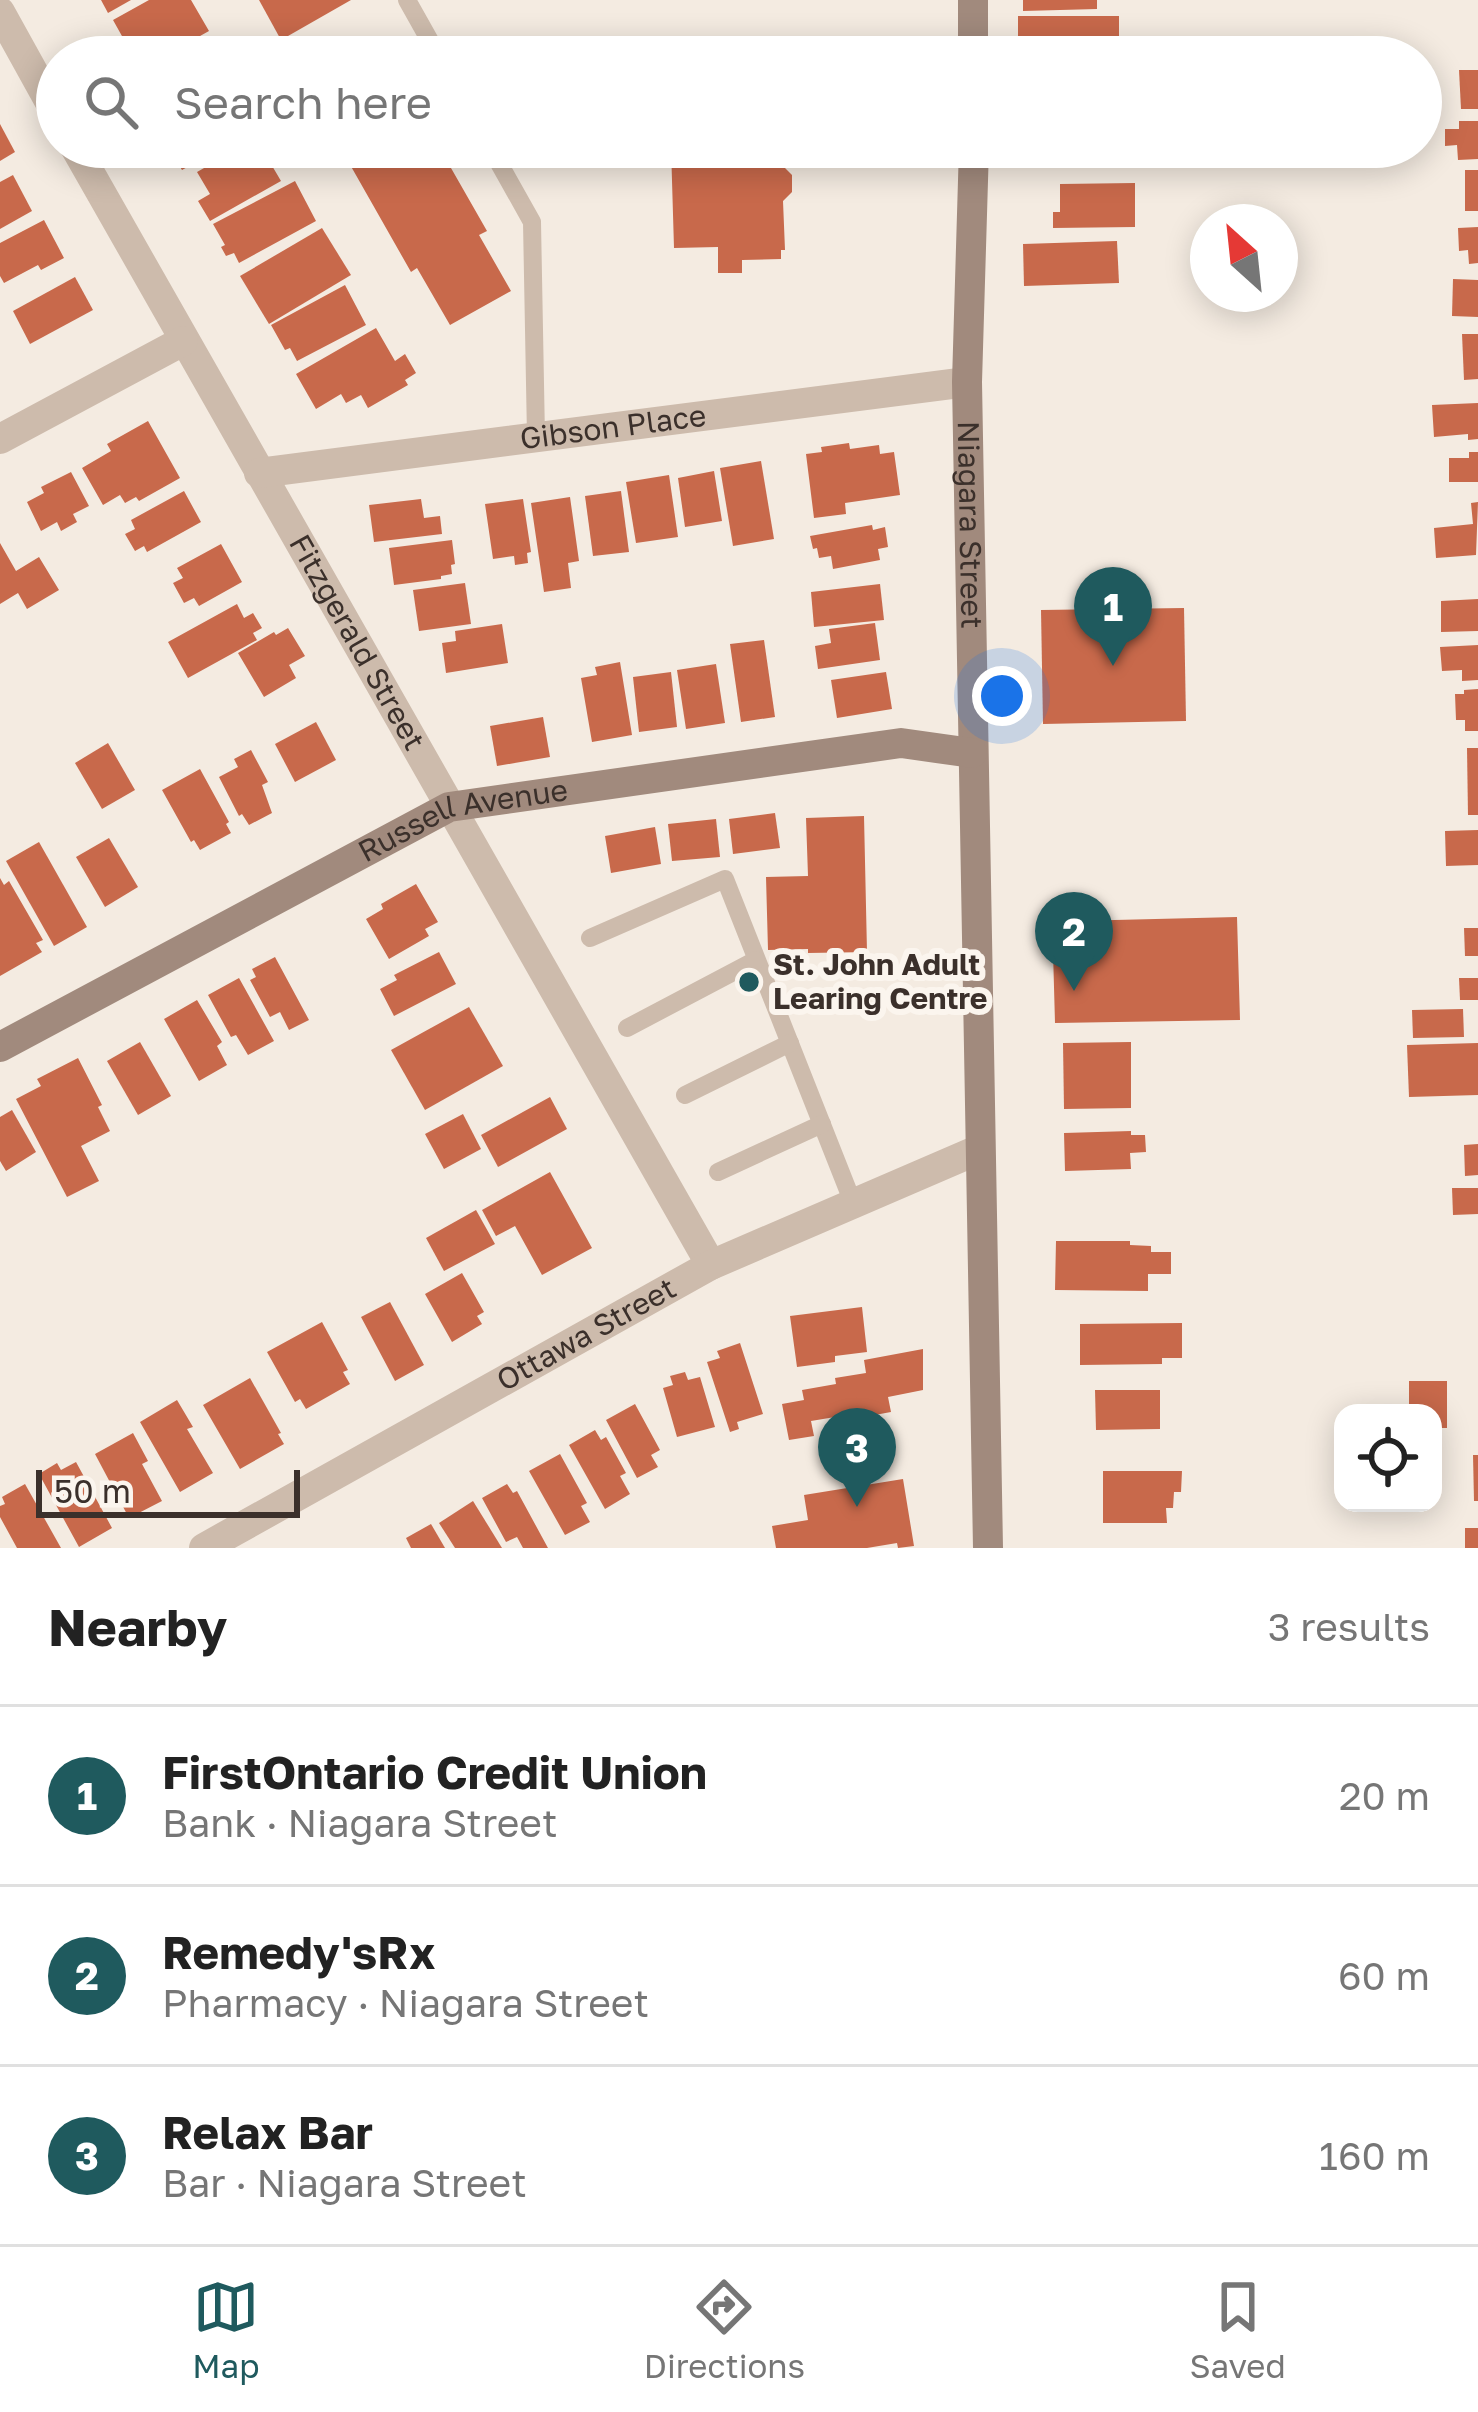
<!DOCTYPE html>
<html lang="en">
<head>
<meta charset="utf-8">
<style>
  :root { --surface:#fff; --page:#f2f2f2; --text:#222; --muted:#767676; --line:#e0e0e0; --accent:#1f5a5e }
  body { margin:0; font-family:"Golos Text",sans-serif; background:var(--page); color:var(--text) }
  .controls { position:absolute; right:36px; bottom:36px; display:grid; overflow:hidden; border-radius:24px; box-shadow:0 6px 30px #0003 }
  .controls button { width:108px; height:108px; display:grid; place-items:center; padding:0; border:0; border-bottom:3px solid var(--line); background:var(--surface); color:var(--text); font:60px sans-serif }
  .compass { position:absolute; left:1190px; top:204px; width:108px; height:108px; border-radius:50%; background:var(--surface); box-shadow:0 6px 30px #0003; rotate:333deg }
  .scale { position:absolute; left:36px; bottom:30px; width:264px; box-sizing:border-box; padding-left:12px; border:6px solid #3b302b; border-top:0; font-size:33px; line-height:42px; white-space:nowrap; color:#3b302b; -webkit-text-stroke:9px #fbf5ee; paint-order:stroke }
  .you { position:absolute; left:1002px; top:696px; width:42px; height:42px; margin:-30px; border:9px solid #fff; border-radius:50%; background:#1a73e8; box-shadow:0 0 0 18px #1a73e833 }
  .badge { display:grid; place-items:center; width:78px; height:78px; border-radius:50%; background:var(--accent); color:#fff; font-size:39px; font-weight:700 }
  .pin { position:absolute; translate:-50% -99px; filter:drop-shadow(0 3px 6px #0008) }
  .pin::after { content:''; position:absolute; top:63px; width:42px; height:36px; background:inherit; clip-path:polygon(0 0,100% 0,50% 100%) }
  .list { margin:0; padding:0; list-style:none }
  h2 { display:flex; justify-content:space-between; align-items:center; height:156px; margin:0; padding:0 48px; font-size:51px }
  h2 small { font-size:39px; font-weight:400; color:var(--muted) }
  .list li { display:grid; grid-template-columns:78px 1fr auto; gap:36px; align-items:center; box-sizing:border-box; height:180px; padding:0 48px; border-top:3px solid var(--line) }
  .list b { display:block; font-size:45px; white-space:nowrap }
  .list p { margin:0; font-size:39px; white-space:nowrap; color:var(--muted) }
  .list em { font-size:39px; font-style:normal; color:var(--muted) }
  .icon { flex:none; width:66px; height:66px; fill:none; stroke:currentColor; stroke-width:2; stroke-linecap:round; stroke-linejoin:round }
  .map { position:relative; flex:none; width:1478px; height:1548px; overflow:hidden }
  .search { position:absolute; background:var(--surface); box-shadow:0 6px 30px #0003; left:36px; right:36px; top:36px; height:132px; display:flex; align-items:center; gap:30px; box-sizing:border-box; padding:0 42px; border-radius:66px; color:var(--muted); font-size:45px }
  .sheet { height:696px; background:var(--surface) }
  nav { display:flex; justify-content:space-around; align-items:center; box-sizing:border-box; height:168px; border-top:3px solid var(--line); background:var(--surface); font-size:33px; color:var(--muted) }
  nav a { display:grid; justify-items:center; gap:6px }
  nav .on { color:var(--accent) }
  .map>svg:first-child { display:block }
  .building { fill:#c8694b }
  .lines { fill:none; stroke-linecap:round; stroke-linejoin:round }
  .lane { stroke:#cdbbac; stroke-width:18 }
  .street { stroke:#cdbbac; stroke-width:30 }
  .secondary { stroke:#a18a7d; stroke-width:30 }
  .poi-dot { fill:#1f5a5e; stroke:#fbf5ee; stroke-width:4.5 }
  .labels { text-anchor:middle; stroke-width:12; stroke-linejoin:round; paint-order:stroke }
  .street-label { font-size:30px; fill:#3b302b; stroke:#fbf5ee }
  .poi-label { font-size:30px; font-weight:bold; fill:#3b302b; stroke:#fbf5ee; text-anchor:start }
</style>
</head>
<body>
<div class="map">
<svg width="1478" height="1548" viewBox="0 0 1478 1548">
  <rect width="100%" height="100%" fill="#f4ebe1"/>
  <g class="building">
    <polygon points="101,0 131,0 108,13"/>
    <polygon points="149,0 191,0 209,31 164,56 161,50 149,56 144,47 132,54 113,20"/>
    <polygon points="259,0 351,0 281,40"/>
    <polygon points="1023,0 1097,0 1097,9 1023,11"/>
    <polygon points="1018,16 1119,16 1119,48 1108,49 1108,55 1018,57"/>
    <polygon points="737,40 738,57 668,57 668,42"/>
    <polygon points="1459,70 1478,70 1478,109 1461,109"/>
    <polygon points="1459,121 1478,121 1478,159 1458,160 1457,145 1445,146 1445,129 1459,129"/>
    <polygon points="0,124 15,152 0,161"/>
    <polygon points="168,147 224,147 182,170"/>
    <polygon points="241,147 261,147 281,181 210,221 198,201 210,194 197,172"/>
    <polygon points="340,147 439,147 487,231 479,235 511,291 450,325 417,268 411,272"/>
    <polygon points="671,147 784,147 784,167 792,175 792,192 783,201 785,250 781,250 781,259 742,260 742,273 718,273 718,247 674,248"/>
    <polygon points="1039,147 1159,147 1159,158 1039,159"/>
    <rect x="1465" y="170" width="13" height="41"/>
    <polygon points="13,175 32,211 0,229 0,182"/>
    <polygon points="295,181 316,221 239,263 234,253 226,256 221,247 225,245 213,224"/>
    <polygon points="1135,183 1135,227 1053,228 1053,212 1060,212 1060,184"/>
    <polygon points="44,220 64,258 41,270 38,265 4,283 0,276 0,243"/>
    <polygon points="1478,227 1478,263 1469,264 1468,250 1459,251 1458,228"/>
    <polygon points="322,228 351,275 269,324 240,276"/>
    <polygon points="1117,241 1119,283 1024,286 1023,244"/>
    <polygon points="75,277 93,310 30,344 13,311"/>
    <polygon points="1453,279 1478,280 1478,317 1452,316"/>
    <polygon points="345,285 366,325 297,361 290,348 285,350 271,325"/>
    <polygon points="376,328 395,361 405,354 416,373 405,380 408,385 368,408 361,395 346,403 341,394 316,409 296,374"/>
    <polygon points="1462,334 1478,334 1478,379 1464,380"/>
    <polygon points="1478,403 1478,439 1468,440 1468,434 1434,437 1432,405"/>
    <polygon points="148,421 180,478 139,501 136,497 125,503 120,495 103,505 82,468 111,451 107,444"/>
    <polygon points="849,443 850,449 879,445 880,454 894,452 900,495 845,503 846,514 814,518 806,454 822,452 821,447"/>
    <polygon points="1469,452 1478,452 1478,482 1449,482 1449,458 1469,458"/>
    <polygon points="761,461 774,539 733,546 720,468"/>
    <polygon points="714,471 722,521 685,527 678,478"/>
    <polygon points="71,472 89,506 73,514 77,522 61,531 57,522 41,531 27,502 44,493 41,487"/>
    <polygon points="669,475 678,537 636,543 626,482"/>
    <polygon points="184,491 201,522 147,552 144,546 135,551 125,534 135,529 131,520"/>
    <polygon points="621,491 629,552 593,556 585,496"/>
    <polygon points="570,497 579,561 568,563 571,588 544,592 531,503"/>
    <polygon points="421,499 424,518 440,516 442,534 374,542 369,505"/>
    <polygon points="523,499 531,552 527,553 528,563 515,565 514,556 493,559 485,504"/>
    <polygon points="1478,502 1476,555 1436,558 1434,528 1473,524 1471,503"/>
    <polygon points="872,525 873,530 885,527 888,547 878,549 880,560 833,569 831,556 819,558 817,548 813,549 810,536"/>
    <polygon points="452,540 455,564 451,565 452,574 441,576 441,579 394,585 389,548"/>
    <polygon points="0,543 16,571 39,557 59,590 27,609 18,593 0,604"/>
    <polygon points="221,544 242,582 199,606 194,598 184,603 173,583 183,578 177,568"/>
    <polygon points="465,583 471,624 419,631 413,590"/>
    <polygon points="880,584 884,620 814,627 811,592"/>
    <polygon points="1478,599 1478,631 1441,632 1441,601"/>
    <polygon points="237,604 244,618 253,613 262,628 253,633 257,640 188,678 168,642"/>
    <polygon points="1184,608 1186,721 1043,724 1041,610"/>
    <polygon points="875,623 880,660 818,669 815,646 831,643 829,629"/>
    <polygon points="502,624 508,663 446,673 442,643 456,641 455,631"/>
    <polygon points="288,628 305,656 289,665 296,678 264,697 238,653 274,632 276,635"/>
    <polygon points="764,640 775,717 741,722 730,644"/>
    <polygon points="1478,645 1478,680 1462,681 1462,670 1442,671 1440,647"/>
    <polygon points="620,662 632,735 592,742 581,678 597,675 595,667"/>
    <polygon points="716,664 725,723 686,729 677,670"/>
    <polygon points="671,672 677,727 639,732 633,677"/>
    <polygon points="886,672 892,709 837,718 831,680"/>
    <polygon points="1478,689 1478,731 1465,731 1465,720 1456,720 1455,694 1464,694 1464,690"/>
    <polygon points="543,717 550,757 497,766 490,726"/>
    <polygon points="316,722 336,760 295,782 275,744"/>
    <polygon points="108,743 135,790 102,809 75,763"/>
    <polygon points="1467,748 1478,748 1478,815 1468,815"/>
    <polygon points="251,750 268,782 262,785 272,813 249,825 242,814 239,816 219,777 238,767 234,759"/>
    <polygon points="200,769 229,822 226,824 231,833 200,850 194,840 191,842 162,790"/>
    <polygon points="775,813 780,848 733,854 729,819"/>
    <polygon points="864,816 867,952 808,953 808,949 768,950 766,877 808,876 806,818"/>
    <polygon points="716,819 720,857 672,861 668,824"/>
    <polygon points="655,827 661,864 611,873 605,836"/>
    <polygon points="1478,830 1478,865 1446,866 1445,831"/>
    <polygon points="109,838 138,887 105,907 76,857"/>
    <polygon points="39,842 87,927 54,946 6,861"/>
    <polygon points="0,878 4,885 9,881 43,940 36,943 42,952 0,976"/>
    <polygon points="416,884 438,922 425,929 429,936 389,959 366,919 383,909 381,904"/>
    <polygon points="1074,914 1074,921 1237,917 1240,1020 1055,1023 1052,915"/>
    <polygon points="1464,928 1478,928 1478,956 1465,956"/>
    <polygon points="439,952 456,984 394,1016 380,989 397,980 394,975"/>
    <polygon points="275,957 309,1020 289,1030 280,1012 270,1017 250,980 256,977 252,969"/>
    <polygon points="239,978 274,1041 248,1055 236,1035 231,1037 208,995"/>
    <polygon points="1459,978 1478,978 1478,1000 1460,1000"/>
    <polygon points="197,1000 222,1042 217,1046 227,1065 199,1081 164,1019"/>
    <polygon points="469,1007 503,1066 425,1110 391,1050"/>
    <polygon points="1463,1009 1464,1037 1413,1038 1412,1010"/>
    <polygon points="140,1042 171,1096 138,1115 107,1061"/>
    <polygon points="1131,1042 1131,1108 1064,1109 1063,1043"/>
    <polygon points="1478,1043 1478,1095 1409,1097 1407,1045"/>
    <polygon points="78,1058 102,1105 98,1107 110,1131 81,1146 99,1181 67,1197 16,1099 41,1086 37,1079"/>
    <polygon points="550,1097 567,1129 498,1167 481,1135"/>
    <polygon points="12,1110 36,1152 6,1171 0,1161 0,1117"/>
    <polygon points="463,1114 481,1149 444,1169 425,1134"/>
    <polygon points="1131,1131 1131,1135 1145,1135 1146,1152 1130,1153 1131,1169 1065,1171 1064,1133"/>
    <polygon points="1478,1144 1478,1175 1465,1176 1464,1145"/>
    <polygon points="550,1172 592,1248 542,1275 515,1226 496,1236 482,1210"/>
    <polygon points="1452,1188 1478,1188 1478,1214 1453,1215"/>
    <polygon points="476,1210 495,1244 444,1271 426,1238"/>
    <polygon points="1056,1241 1130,1241 1130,1245 1151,1246 1151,1252 1171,1252 1171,1274 1148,1274 1148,1291 1055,1290"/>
    <polygon points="462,1273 484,1312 477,1316 482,1324 452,1342 425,1294"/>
    <polygon points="390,1302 424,1365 395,1381 361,1317"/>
    <polygon points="862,1307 867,1352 835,1356 835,1362 797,1367 790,1316"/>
    <polygon points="322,1322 348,1370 343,1372 350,1384 306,1409 300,1399 295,1402 267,1352"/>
    <polygon points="1182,1323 1182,1358 1162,1358 1162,1364 1080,1365 1080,1324"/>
    <polygon points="740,1343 763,1414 737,1422 739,1429 730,1432 707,1362 720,1358 717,1351"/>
    <polygon points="923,1349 923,1390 888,1397 891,1412 842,1421 841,1416 811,1421 814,1436 789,1440 782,1404 804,1400 802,1390 836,1384 835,1378 866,1373 864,1360"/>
    <polygon points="685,1372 688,1380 700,1377 715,1427 677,1437 663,1388 673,1385 670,1376"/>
    <polygon points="250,1378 281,1433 278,1434 284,1444 240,1469 203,1405"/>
    <polygon points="1409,1381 1447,1381 1447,1428 1433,1428 1433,1413 1409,1413"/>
    <polygon points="1095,1390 1160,1390 1160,1429 1096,1430"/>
    <polygon points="177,1400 193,1427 187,1429 213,1473 180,1492 140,1422"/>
    <polygon points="635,1404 660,1450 651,1455 658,1467 637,1478 606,1420"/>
    <polygon points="595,1430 601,1440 606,1437 626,1473 620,1476 630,1494 605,1509 569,1445"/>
    <polygon points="133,1433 148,1461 142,1464 162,1501 129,1518 95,1454"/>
    <polygon points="560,1454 587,1503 581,1506 590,1522 565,1535 529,1471"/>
    <polygon points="1473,1455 1478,1455 1478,1501 1474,1501"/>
    <polygon points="76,1462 112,1528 79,1547 39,1474 57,1463 61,1470"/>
    <polygon points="1103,1471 1182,1471 1181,1492 1174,1492 1173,1508 1166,1508 1167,1523 1103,1523"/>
    <polygon points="903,1479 914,1546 898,1548 897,1543 867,1548 776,1548 772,1526 808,1520 804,1495"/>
    <polygon points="25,1484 61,1548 17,1548 0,1517 0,1506 5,1504 2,1497"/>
    <polygon points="507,1484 513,1493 517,1491 548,1548 523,1548 517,1537 506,1542 482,1498"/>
    <polygon points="473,1501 502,1548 455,1548 439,1523"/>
    <polygon points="431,1524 445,1548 411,1548 406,1538"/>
    <rect x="1465" y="1528" width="13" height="20"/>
  </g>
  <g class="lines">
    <g class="lane">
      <polyline points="407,0 439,57"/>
      <polyline points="490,147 532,222 536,437"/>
      <polyline points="590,938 725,879 853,1203"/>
      <polyline points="627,1028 756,960"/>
      <polyline points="685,1095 790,1043"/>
      <polyline points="718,1172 822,1124"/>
    </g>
    <g class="street">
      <polyline points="0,12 57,115"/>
      <path id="s1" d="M75 147 711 1265"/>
      <polyline points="0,439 183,341"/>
      <path id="s2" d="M259 473 967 382"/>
      <path id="s3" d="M204 1548 711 1265 980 1149"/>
    </g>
    <g class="secondary">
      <polyline points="973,0 973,57"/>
      <path id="s4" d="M974 147 967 382 988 1548"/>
      <path id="s5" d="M0 1047 449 807 901 743 972 753"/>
    </g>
  </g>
  <circle class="poi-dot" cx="749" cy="982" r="12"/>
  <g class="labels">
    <g class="street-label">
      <text dy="10" stroke="none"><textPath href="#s2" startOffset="357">Gibson Place</textPath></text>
      <text dy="10" stroke="none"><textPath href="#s4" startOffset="378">Niagara Street</textPath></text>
      <text dy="10" stroke="none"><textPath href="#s1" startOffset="570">Fitzgerald Street</textPath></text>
      <text dy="10" stroke="none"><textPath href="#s5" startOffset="519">Russell Avenue</textPath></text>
      <text dy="10" stroke="none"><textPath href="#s3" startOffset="438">Ottawa Street</textPath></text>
    </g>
    <g class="poi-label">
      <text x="773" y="975">St. John Adult<tspan x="773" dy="34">Learing Centre</tspan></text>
    </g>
  </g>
</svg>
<div class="controls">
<button><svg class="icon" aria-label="locate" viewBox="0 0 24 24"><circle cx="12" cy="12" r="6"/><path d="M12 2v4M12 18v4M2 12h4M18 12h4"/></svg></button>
</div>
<svg class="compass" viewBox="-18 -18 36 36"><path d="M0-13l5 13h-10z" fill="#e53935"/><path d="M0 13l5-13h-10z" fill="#767676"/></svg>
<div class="scale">50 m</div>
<div class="you"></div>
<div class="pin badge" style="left:1113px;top:666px">1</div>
<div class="pin badge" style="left:1074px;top:991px">2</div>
<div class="pin badge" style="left:857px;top:1507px">3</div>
<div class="search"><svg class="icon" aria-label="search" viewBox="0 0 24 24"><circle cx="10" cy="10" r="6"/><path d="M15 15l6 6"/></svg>Search here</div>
</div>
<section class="sheet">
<h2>Nearby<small>3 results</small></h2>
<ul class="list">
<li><span class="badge">1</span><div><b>FirstOntario Credit Union</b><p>Bank · Niagara Street</p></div><em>20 m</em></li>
<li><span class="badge">2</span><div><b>Remedy'sRx</b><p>Pharmacy · Niagara Street</p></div><em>60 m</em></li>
<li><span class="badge">3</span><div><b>Relax Bar</b><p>Bar · Niagara Street</p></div><em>160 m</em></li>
</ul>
</section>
<nav>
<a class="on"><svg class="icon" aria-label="map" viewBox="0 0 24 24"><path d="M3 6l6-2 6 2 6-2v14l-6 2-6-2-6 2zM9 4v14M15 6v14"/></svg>Map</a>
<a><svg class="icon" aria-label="directions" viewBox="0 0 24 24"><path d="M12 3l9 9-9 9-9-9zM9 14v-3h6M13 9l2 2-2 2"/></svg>Directions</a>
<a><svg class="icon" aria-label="saved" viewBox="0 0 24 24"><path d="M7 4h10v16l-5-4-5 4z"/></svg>Saved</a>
</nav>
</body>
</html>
